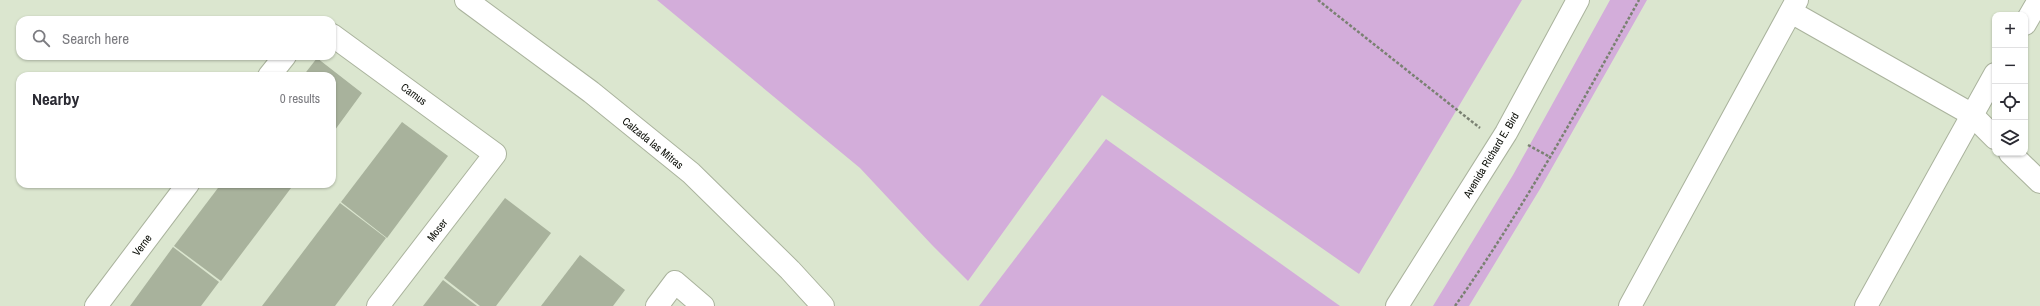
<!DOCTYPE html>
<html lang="en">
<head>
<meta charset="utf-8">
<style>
  :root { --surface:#fff; --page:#f2f2f3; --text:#2b2b33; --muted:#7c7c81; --line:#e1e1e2 }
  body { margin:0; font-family:"Archivo Narrow",sans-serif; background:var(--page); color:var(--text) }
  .controls { position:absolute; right:12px; top:12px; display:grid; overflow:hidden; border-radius:8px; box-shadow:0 1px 3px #0004 }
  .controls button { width:36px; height:36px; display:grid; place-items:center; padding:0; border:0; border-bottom:1px solid var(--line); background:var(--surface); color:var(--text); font:20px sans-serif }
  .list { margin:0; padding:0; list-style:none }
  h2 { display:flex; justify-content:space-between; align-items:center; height:52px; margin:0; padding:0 16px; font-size:17px }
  h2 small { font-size:13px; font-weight:400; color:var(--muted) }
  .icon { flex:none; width:22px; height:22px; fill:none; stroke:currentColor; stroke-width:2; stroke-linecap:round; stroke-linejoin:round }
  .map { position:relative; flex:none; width:2040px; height:306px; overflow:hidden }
  .search { position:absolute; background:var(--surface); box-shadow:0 1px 3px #0004; left:16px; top:16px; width:320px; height:44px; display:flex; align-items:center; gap:10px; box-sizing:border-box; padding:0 14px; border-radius:12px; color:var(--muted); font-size:15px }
  .panel { position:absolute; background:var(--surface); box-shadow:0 1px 3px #0004; left:16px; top:72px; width:320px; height:116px; border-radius:12px }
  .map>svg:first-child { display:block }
  .green { fill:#d3adda }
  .building { fill:#a8b29c }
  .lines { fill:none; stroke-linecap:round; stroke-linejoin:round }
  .minor-casing { stroke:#aab39d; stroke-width:24 }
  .tertiary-casing { stroke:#aab39d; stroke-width:24 }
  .path { stroke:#7a8172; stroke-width:2.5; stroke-dasharray:3 2; stroke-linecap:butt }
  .minor { stroke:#fff; stroke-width:22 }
  .tertiary { stroke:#fff; stroke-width:22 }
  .labels { text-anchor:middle; stroke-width:4; stroke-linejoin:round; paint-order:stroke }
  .street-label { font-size:11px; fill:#0a0d06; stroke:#fff }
</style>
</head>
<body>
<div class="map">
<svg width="2040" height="306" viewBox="0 0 2040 306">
  <rect width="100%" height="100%" fill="#dbe6cf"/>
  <g class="green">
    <polygon points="657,0 1522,0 1359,274 1102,95 968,281 932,245 860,168"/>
    <polygon points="1610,0 1647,0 1540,189 1469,306 1433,306 1513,175"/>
    <polygon points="1106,139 1340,306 979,306"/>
  </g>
  <g class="building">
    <polygon points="317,58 362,93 332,134 332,76 303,76"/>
    <polygon points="402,122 448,156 387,238 341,202"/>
    <polygon points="221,184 294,184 221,281 174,246"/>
    <polygon points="505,198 551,233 496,306 480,306 444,278"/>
    <polygon points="340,203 386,238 335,306 262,306"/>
    <polygon points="173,247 219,282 201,306 130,306"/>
    <polygon points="580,255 625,290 613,306 541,306"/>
    <polygon points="443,280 477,306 423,306"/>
  </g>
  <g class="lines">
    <g class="minor-casing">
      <g id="minor">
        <polyline points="466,0 591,92 691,173 790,270 823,306"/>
        <polyline points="1791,12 1971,114 1995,138"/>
        <polyline points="2025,24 2039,0"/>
        <polyline points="332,35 495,154 378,306"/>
        <polyline points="269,76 285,56"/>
        <polyline points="2010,153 2040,182"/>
        <polyline points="96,306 188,184"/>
        <polyline points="657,306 675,282 703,306"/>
        <polyline points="1630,306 1797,0"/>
        <polyline points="1866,306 1995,74"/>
      </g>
    </g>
    <g class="tertiary-casing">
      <polyline id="tertiary" points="1397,306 1506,133 1578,0"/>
    </g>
    <g class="path">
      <polyline points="1318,0 1480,128"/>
      <polyline points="1528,145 1550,157"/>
      <path d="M1455 306C1524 208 1581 104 1639 0"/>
    </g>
    <use href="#minor" class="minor"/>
    <use href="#tertiary" class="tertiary"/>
  </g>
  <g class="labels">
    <g class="street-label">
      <text transform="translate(414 94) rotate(36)" y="4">Camus</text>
      <text transform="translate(653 143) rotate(39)" y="4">Calzada las Mitras</text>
      <text transform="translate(1491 155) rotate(-59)" y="4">Avenida Richard E. Bird</text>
      <text transform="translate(437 230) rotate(-52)" y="4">Moser</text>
      <text transform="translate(142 245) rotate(-53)" y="4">Verne</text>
    </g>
  </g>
</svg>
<div class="controls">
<button>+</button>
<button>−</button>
<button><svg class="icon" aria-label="locate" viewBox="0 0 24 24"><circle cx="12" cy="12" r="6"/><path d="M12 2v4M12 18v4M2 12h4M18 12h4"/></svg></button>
<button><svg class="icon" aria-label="layers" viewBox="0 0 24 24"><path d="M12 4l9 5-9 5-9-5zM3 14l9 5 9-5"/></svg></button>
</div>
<div class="search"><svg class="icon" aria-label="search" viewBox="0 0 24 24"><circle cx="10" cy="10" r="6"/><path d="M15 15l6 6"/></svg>Search here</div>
<section class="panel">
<h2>Nearby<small>0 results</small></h2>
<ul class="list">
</ul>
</section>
</div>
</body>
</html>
